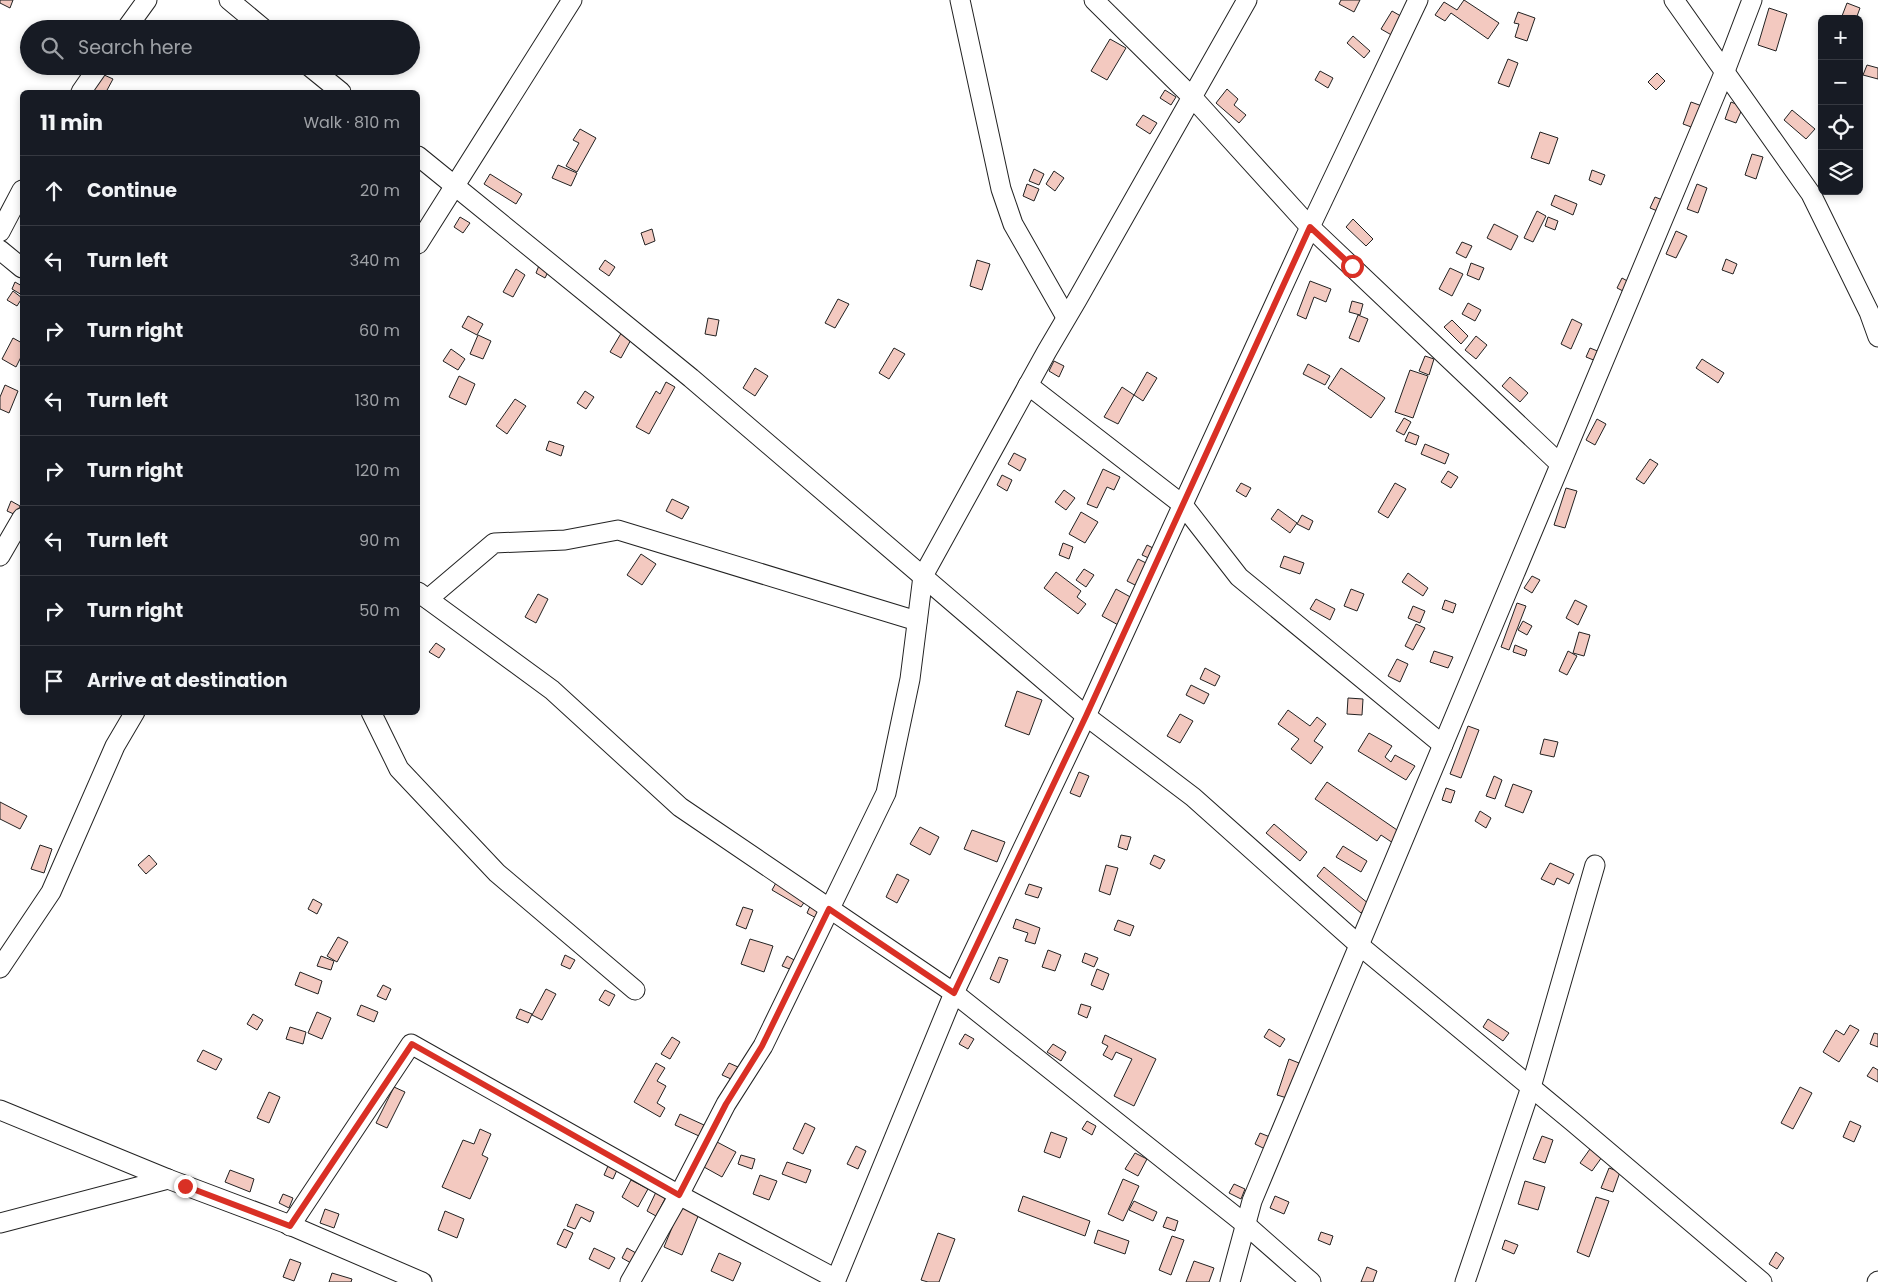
<!DOCTYPE html>
<html lang="en">
<head>
<meta charset="utf-8">
<style>
  :root { --surface:#171b24; --page:#20242c; --text:#f1f3f6; --muted:#9ea1a6; --line:#363941 }
  body { margin:0; font-family:Poppins,sans-serif; background:var(--page); color:var(--text) }
  .controls { position:absolute; right:15px; top:15px; display:grid; overflow:hidden; border-radius:8px; box-shadow:0 2px 8px #0003 }
  .controls button { width:45px; height:45px; display:grid; place-items:center; padding:0; border:0; border-bottom:1px solid var(--line); background:var(--surface); color:var(--text); font:25px sans-serif }
  .stop { position:absolute; width:15px; height:15px; margin:-11px; border:4px solid #d93025; border-radius:50%; background:#fff }
  .stop.end { background:#d93025; border-color:#fff; box-shadow:0 1px 5px #0008 }
  .list { margin:0; padding:0; list-style:none }
  h2 { display:flex; justify-content:space-between; align-items:center; height:65px; margin:0; padding:0 20px; font-size:21px }
  h2 small { font-size:16px; font-weight:400; color:var(--muted) }
  .list li { display:grid; grid-template-columns:32px 1fr auto; gap:15px; align-items:center; box-sizing:border-box; height:70px; padding:0 20px; border-top:1px solid var(--line) }
  .list b { display:block; font-size:19px; white-space:nowrap }
  .list em { font-size:16px; font-style:normal; color:var(--muted) }
  .icon { flex:none; width:28px; height:28px; fill:none; stroke:currentColor; stroke-width:2; stroke-linecap:round; stroke-linejoin:round }
  .map { position:relative; flex:none; width:1878px; height:1282px; overflow:hidden }
  .search { position:absolute; background:var(--surface); box-shadow:0 2px 8px #0003; left:20px; top:20px; width:400px; height:55px; display:flex; align-items:center; gap:12px; box-sizing:border-box; padding:0 18px; border-radius:28px; color:var(--muted); font-size:19px }
  .panel { position:absolute; background:var(--surface); box-shadow:0 2px 8px #0003; left:20px; top:90px; width:400px; height:625px; border-radius:8px }
  .map>svg:first-child { display:block }
  .building { fill:#f3c9c0; stroke:#222 }
  .lines { fill:none; stroke-linecap:round; stroke-linejoin:round }
  .minor-casing { stroke:#222; stroke-width:21 }
  .minor { stroke:#fff; stroke-width:19 }
  .route { stroke:#d93025; stroke-width:6 }
</style>
</head>
<body>
<div class="map">
<svg width="1878" height="1282" viewBox="0 0 1878 1282">
  <rect width="100%" height="100%" fill="#fff"/>
  <g class="building">
    <polygon points="0,0 13,0 10,8 0,3"/>
    <polygon points="1341,0 1360,0 1354,12 1339,4"/>
    <polygon points="1464,0 1499,23 1488,39 1451,13 1445,21 1435,15 1444,2 1457,10"/>
    <polygon points="1847,3 1860,8 1856,19 1849,19 1842,16"/>
    <polygon points="1769,8 1787,14 1776,51 1758,45"/>
    <polygon points="1392,11 1406,19 1395,37 1381,29"/>
    <polygon points="1518,12 1535,18 1527,41 1515,37 1519,24 1514,23"/>
    <polygon points="1353,36 1370,51 1364,58 1347,43"/>
    <polygon points="1110,39 1126,48 1107,80 1091,71"/>
    <polygon points="1508,59 1518,63 1509,87 1498,83"/>
    <polygon points="1867,65 1878,68 1878,79 1863,75"/>
    <polygon points="1320,71 1333,78 1328,88 1315,80"/>
    <polygon points="1657,73 1665,81 1656,90 1648,82"/>
    <polygon points="102,74 113,79 106,92 92,92"/>
    <polygon points="1227,89 1238,99 1234,105 1246,115 1239,123 1216,103"/>
    <polygon points="1165,90 1176,97 1171,105 1160,98"/>
    <polygon points="1691,102 1702,106 1694,128 1683,124"/>
    <polygon points="1731,102 1743,107 1736,123 1725,119"/>
    <polygon points="1792,110 1815,129 1806,139 1784,120"/>
    <polygon points="1143,115 1157,123 1150,134 1136,125"/>
    <polygon points="580,129 596,138 577,172 566,166 579,143 573,140"/>
    <polygon points="1540,132 1558,138 1549,164 1531,158"/>
    <polygon points="1752,154 1763,157 1756,179 1745,175"/>
    <polygon points="558,165 577,173 571,186 552,178"/>
    <polygon points="1034,169 1044,174 1039,185 1029,181"/>
    <polygon points="1592,170 1605,175 1601,185 1589,180"/>
    <polygon points="1054,171 1064,178 1055,191 1046,184"/>
    <polygon points="490,174 522,194 516,204 484,184"/>
    <polygon points="1027,184 1039,189 1034,201 1023,196"/>
    <polygon points="1697,184 1707,188 1698,213 1687,209"/>
    <polygon points="1555,195 1577,204 1573,215 1551,205"/>
    <polygon points="1655,197 1665,201 1660,212 1650,208"/>
    <polygon points="1537,211 1546,216 1533,242 1524,238"/>
    <polygon points="460,217 470,223 463,233 454,227"/>
    <polygon points="1548,217 1558,221 1555,230 1545,226"/>
    <polygon points="1353,219 1373,239 1366,246 1346,227"/>
    <polygon points="1494,224 1518,236 1511,250 1487,238"/>
    <polygon points="652,229 655,241 645,245 641,233"/>
    <polygon points="1676,231 1687,236 1676,258 1666,254"/>
    <polygon points="1462,242 1472,246 1466,258 1456,253"/>
    <polygon points="1726,259 1737,264 1733,274 1722,270"/>
    <polygon points="605,260 615,267 609,276 599,269"/>
    <polygon points="977,260 990,264 982,290 970,286"/>
    <polygon points="540,263 550,268 545,278 536,273"/>
    <polygon points="1471,263 1484,268 1479,280 1467,275"/>
    <polygon points="1450,268 1463,274 1452,296 1439,289"/>
    <polygon points="516,269 525,275 513,297 503,292"/>
    <polygon points="1622,278 1631,283 1627,293 1617,288"/>
    <polygon points="1310,281 1331,289 1326,302 1314,297 1306,319 1297,315"/>
    <polygon points="15,282 22,286 22,295 12,289"/>
    <polygon points="13,291 22,298 17,306 7,300"/>
    <polygon points="838,299 849,304 835,328 825,323"/>
    <polygon points="1352,301 1363,304 1360,315 1349,312"/>
    <polygon points="1468,303 1481,310 1475,321 1462,314"/>
    <polygon points="1358,315 1368,319 1359,342 1349,338"/>
    <polygon points="468,316 483,324 477,335 462,327"/>
    <polygon points="708,318 719,320 716,336 705,334"/>
    <polygon points="1572,319 1582,324 1571,349 1561,344"/>
    <polygon points="1452,320 1468,336 1461,344 1444,327"/>
    <polygon points="623,330 633,336 621,358 610,352"/>
    <polygon points="478,335 491,341 483,359 470,354"/>
    <polygon points="1476,336 1487,345 1476,359 1465,350"/>
    <polygon points="13,338 22,343 22,355 16,367 2,359"/>
    <polygon points="894,348 905,354 889,379 879,373"/>
    <polygon points="1590,348 1600,352 1596,361 1586,357"/>
    <polygon points="451,349 465,359 458,370 443,361"/>
    <polygon points="1425,356 1434,359 1429,375 1419,371"/>
    <polygon points="1702,359 1724,373 1718,383 1696,368"/>
    <polygon points="1054,361 1064,366 1059,377 1049,371"/>
    <polygon points="1308,364 1330,376 1325,385 1303,374"/>
    <polygon points="755,368 768,376 755,396 743,388"/>
    <polygon points="1341,368 1385,398 1371,418 1328,388"/>
    <polygon points="1410,370 1428,376 1413,418 1395,412"/>
    <polygon points="1147,372 1157,378 1143,401 1134,395"/>
    <polygon points="459,376 475,384 466,405 449,397"/>
    <polygon points="1510,377 1528,393 1520,402 1502,386"/>
    <polygon points="666,382 675,387 649,434 636,427 656,391 660,394"/>
    <polygon points="5,385 18,391 9,413 0,409 0,397"/>
    <polygon points="1122,387 1134,395 1118,424 1104,417"/>
    <polygon points="585,391 594,397 586,409 577,403"/>
    <polygon points="515,399 526,406 507,434 496,426"/>
    <polygon points="1404,418 1411,422 1404,435 1396,431"/>
    <polygon points="1597,419 1606,424 1595,445 1586,440"/>
    <polygon points="1409,432 1419,436 1416,445 1405,441"/>
    <polygon points="549,441 564,446 561,456 546,450"/>
    <polygon points="1425,444 1449,454 1445,464 1421,454"/>
    <polygon points="1014,453 1026,459 1020,471 1008,464"/>
    <polygon points="1650,459 1658,464 1644,484 1636,479"/>
    <polygon points="1103,469 1120,477 1114,490 1107,487 1097,508 1087,504"/>
    <polygon points="1448,471 1458,477 1451,488 1441,482"/>
    <polygon points="1002,475 1012,480 1007,491 997,485"/>
    <polygon points="1241,483 1251,488 1246,497 1236,491"/>
    <polygon points="1395,483 1406,489 1388,518 1378,512"/>
    <polygon points="1566,488 1577,491 1565,528 1554,525"/>
    <polygon points="1064,490 1075,498 1066,510 1055,502"/>
    <polygon points="672,499 689,507 682,519 666,511"/>
    <polygon points="11,501 20,506 16,515 7,511"/>
    <polygon points="1278,509 1297,523 1290,533 1271,519"/>
    <polygon points="1081,512 1098,522 1085,543 1069,534"/>
    <polygon points="1302,515 1313,521 1309,530 1297,524"/>
    <polygon points="1063,543 1073,547 1069,559 1059,555"/>
    <polygon points="1147,545 1157,550 1153,560 1142,555"/>
    <polygon points="641,554 656,564 642,585 627,575"/>
    <polygon points="1284,556 1304,563 1300,574 1280,567"/>
    <polygon points="1138,559 1150,565 1139,587 1127,581"/>
    <polygon points="1084,569 1094,575 1086,587 1076,580"/>
    <polygon points="1056,572 1081,591 1077,597 1086,604 1078,614 1044,588"/>
    <polygon points="1408,573 1428,588 1423,596 1402,582"/>
    <polygon points="1532,576 1540,580 1532,593 1524,588"/>
    <polygon points="1116,589 1134,599 1120,626 1102,616"/>
    <polygon points="1351,589 1364,594 1357,611 1344,606"/>
    <polygon points="538,594 548,599 536,623 525,617"/>
    <polygon points="1316,599 1335,609 1330,620 1310,609"/>
    <polygon points="1445,600 1456,604 1453,613 1442,609"/>
    <polygon points="1575,600 1587,606 1578,625 1566,618"/>
    <polygon points="1517,603 1526,606 1509,650 1501,647"/>
    <polygon points="1413,606 1425,611 1420,623 1408,618"/>
    <polygon points="1523,621 1532,626 1527,635 1518,630"/>
    <polygon points="1416,624 1425,628 1413,650 1405,646"/>
    <polygon points="1579,632 1590,635 1584,656 1573,653"/>
    <polygon points="436,643 445,649 439,658 429,652"/>
    <polygon points="1515,645 1527,650 1525,656 1513,652"/>
    <polygon points="1434,651 1453,657 1448,668 1430,662"/>
    <polygon points="1568,651 1577,656 1567,675 1559,671"/>
    <polygon points="1397,659 1408,664 1400,682 1388,676"/>
    <polygon points="1205,668 1220,676 1215,686 1200,679"/>
    <polygon points="1191,685 1209,694 1204,704 1186,695"/>
    <polygon points="1017,691 1042,700 1029,735 1005,726"/>
    <polygon points="1348,698 1363,699 1362,715 1347,714"/>
    <polygon points="1288,710 1310,726 1317,717 1326,724 1314,741 1323,747 1311,764 1291,749 1299,739 1278,724"/>
    <polygon points="1180,714 1193,721 1180,743 1167,736"/>
    <polygon points="1468,726 1479,730 1461,778 1450,774"/>
    <polygon points="1369,733 1392,746 1385,757 1391,762 1395,755 1415,766 1406,780 1358,751"/>
    <polygon points="1544,739 1558,742 1554,757 1540,754"/>
    <polygon points="1079,772 1089,776 1080,797 1070,793"/>
    <polygon points="1494,776 1502,780 1495,799 1486,796"/>
    <polygon points="1327,782 1400,832 1393,843 1381,835 1377,841 1315,799"/>
    <polygon points="1513,784 1532,791 1523,813 1505,806"/>
    <polygon points="1446,788 1455,791 1451,803 1442,800"/>
    <polygon points="0,802 27,816 20,829 0,819"/>
    <polygon points="1480,811 1491,818 1486,828 1475,821"/>
    <polygon points="1274,824 1307,852 1300,861 1266,833"/>
    <polygon points="920,827 939,837 930,855 910,844"/>
    <polygon points="972,830 1005,842 997,862 964,849"/>
    <polygon points="1121,835 1131,837 1127,850 1118,847"/>
    <polygon points="40,845 52,849 44,873 31,869"/>
    <polygon points="1343,846 1367,861 1361,872 1336,857"/>
    <polygon points="149,855 157,864 146,874 138,865"/>
    <polygon points="1154,855 1165,860 1160,869 1150,864"/>
    <polygon points="1550,863 1574,874 1569,884 1557,878 1554,885 1541,879"/>
    <polygon points="1106,865 1118,868 1110,895 1099,891"/>
    <polygon points="1324,867 1369,904 1361,913 1317,876"/>
    <polygon points="897,874 909,880 897,903 886,897"/>
    <polygon points="777,881 807,898 801,907 772,890"/>
    <polygon points="1029,884 1042,888 1038,898 1025,894"/>
    <polygon points="313,899 322,904 317,914 308,909"/>
    <polygon points="811,904 823,910 818,919 807,913"/>
    <polygon points="743,907 753,910 746,929 736,925"/>
    <polygon points="1016,919 1040,928 1035,944 1025,941 1028,933 1013,928"/>
    <polygon points="1118,920 1134,926 1130,936 1114,930"/>
    <polygon points="338,937 348,942 337,962 327,956"/>
    <polygon points="750,939 773,946 764,972 741,964"/>
    <polygon points="1048,950 1061,955 1055,971 1042,967"/>
    <polygon points="1085,953 1098,958 1094,967 1082,962"/>
    <polygon points="565,955 575,960 570,969 561,965"/>
    <polygon points="321,956 334,961 331,970 317,966"/>
    <polygon points="787,956 796,961 792,970 782,966"/>
    <polygon points="999,957 1008,960 999,983 990,979"/>
    <polygon points="1097,969 1109,974 1103,990 1091,985"/>
    <polygon points="300,972 322,981 318,994 295,985"/>
    <polygon points="383,985 391,989 386,1000 377,996"/>
    <polygon points="546,989 556,994 542,1020 532,1015"/>
    <polygon points="605,990 615,995 609,1006 599,1000"/>
    <polygon points="1081,1004 1091,1007 1087,1018 1078,1014"/>
    <polygon points="361,1005 378,1012 374,1022 357,1015"/>
    <polygon points="520,1009 532,1014 528,1023 516,1018"/>
    <polygon points="317,1012 331,1018 322,1039 308,1033"/>
    <polygon points="253,1014 263,1020 257,1030 247,1024"/>
    <polygon points="1488,1019 1509,1033 1503,1041 1483,1027"/>
    <polygon points="1850,1025 1859,1030 1839,1062 1823,1052 1836,1030 1844,1035"/>
    <polygon points="290,1027 306,1032 303,1044 286,1039"/>
    <polygon points="1269,1029 1285,1039 1280,1047 1264,1037"/>
    <polygon points="1874,1033 1878,1034 1878,1047 1870,1044"/>
    <polygon points="965,1034 974,1039 968,1049 959,1044"/>
    <polygon points="1105,1035 1156,1059 1134,1106 1114,1096 1132,1059 1116,1052 1112,1060 1103,1055 1108,1046 1102,1043"/>
    <polygon points="672,1037 680,1042 670,1059 661,1054"/>
    <polygon points="1053,1044 1066,1052 1061,1061 1047,1052"/>
    <polygon points="203,1050 222,1059 216,1070 197,1061"/>
    <polygon points="1289,1059 1299,1063 1287,1098 1277,1095"/>
    <polygon points="656,1063 665,1068 657,1081 666,1086 657,1103 665,1108 660,1117 634,1102"/>
    <polygon points="729,1063 738,1067 731,1079 722,1075"/>
    <polygon points="1873,1067 1878,1070 1878,1082 1867,1076"/>
    <polygon points="394,1087 405,1092 387,1128 376,1123"/>
    <polygon points="1800,1087 1812,1093 1793,1129 1781,1123"/>
    <polygon points="269,1092 280,1097 269,1123 257,1118"/>
    <polygon points="680,1114 704,1125 699,1136 675,1125"/>
    <polygon points="1087,1121 1096,1126 1092,1135 1082,1129"/>
    <polygon points="1850,1121 1861,1126 1854,1142 1843,1137"/>
    <polygon points="805,1123 815,1128 803,1154 793,1149"/>
    <polygon points="480,1129 491,1134 482,1155 488,1158 470,1199 442,1187 463,1140 474,1144"/>
    <polygon points="1051,1132 1067,1138 1060,1158 1044,1152"/>
    <polygon points="1260,1133 1270,1137 1265,1149 1255,1144"/>
    <polygon points="1542,1136 1553,1140 1545,1163 1533,1159"/>
    <polygon points="717,1142 736,1152 722,1177 704,1167"/>
    <polygon points="856,1146 866,1151 858,1169 847,1164"/>
    <polygon points="1590,1149 1602,1157 1592,1171 1580,1163"/>
    <polygon points="1135,1153 1147,1159 1138,1176 1125,1169"/>
    <polygon points="741,1155 755,1159 752,1169 738,1164"/>
    <polygon points="787,1162 811,1170 806,1183 782,1174"/>
    <polygon points="608,1166 617,1170 613,1179 604,1175"/>
    <polygon points="1609,1168 1620,1172 1613,1192 1601,1188"/>
    <polygon points="230,1170 254,1179 250,1192 225,1182"/>
    <polygon points="760,1175 777,1181 769,1200 753,1194"/>
    <polygon points="1123,1179 1139,1186 1123,1221 1108,1214"/>
    <polygon points="631,1180 648,1189 638,1207 622,1197"/>
    <polygon points="1525,1181 1545,1187 1538,1210 1518,1204"/>
    <polygon points="1234,1184 1245,1189 1241,1199 1229,1193"/>
    <polygon points="656,1192 666,1197 656,1216 647,1211"/>
    <polygon points="283,1194 293,1198 289,1208 279,1203"/>
    <polygon points="1023,1196 1090,1221 1085,1236 1018,1211"/>
    <polygon points="1275,1196 1289,1202 1284,1214 1270,1208"/>
    <polygon points="1596,1197 1609,1201 1589,1257 1577,1252"/>
    <polygon points="1134,1201 1157,1212 1153,1221 1129,1210"/>
    <polygon points="576,1204 594,1212 590,1222 581,1217 575,1229 567,1226"/>
    <polygon points="681,1206 699,1214 682,1255 664,1247"/>
    <polygon points="325,1209 339,1214 334,1228 320,1223"/>
    <polygon points="445,1211 464,1219 457,1238 438,1230"/>
    <polygon points="1167,1217 1178,1221 1175,1231 1163,1227"/>
    <polygon points="564,1229 573,1233 566,1248 557,1244"/>
    <polygon points="1098,1230 1129,1241 1125,1254 1094,1243"/>
    <polygon points="1321,1232 1333,1236 1330,1245 1318,1240"/>
    <polygon points="938,1233 955,1239 939,1282 928,1282 921,1280"/>
    <polygon points="1172,1236 1184,1240 1171,1275 1159,1270"/>
    <polygon points="1505,1240 1518,1245 1514,1254 1502,1249"/>
    <polygon points="594,1248 615,1258 609,1269 589,1259"/>
    <polygon points="627,1248 636,1253 631,1263 622,1258"/>
    <polygon points="1776,1252 1784,1258 1777,1269 1769,1264"/>
    <polygon points="719,1253 741,1263 733,1281 711,1271"/>
    <polygon points="290,1259 301,1263 294,1281 283,1277"/>
    <polygon points="1194,1261 1214,1268 1209,1282 1186,1282"/>
    <polygon points="1367,1267 1377,1271 1373,1282 1361,1282"/>
    <polygon points="332,1273 352,1279 351,1282 329,1282"/>
  </g>
  <g class="lines">
    <g class="minor-casing">
      <g id="minor">
        <polyline points="229,0 264,29"/>
        <polyline points="960,0 1001,189 1013,224 1066,317"/>
        <polyline points="1094,0 1193,98 1310,227 1560,464"/>
        <polyline points="1674,0 1811,194 1869,312 1878,337"/>
        <polyline points="126,29 147,0"/>
        <polyline points="309,66 341,92"/>
        <polyline points="81,92 99,66"/>
        <polyline points="418,156 691,378 1086,716 1193,797 1359,945 1573,1122 1762,1282"/>
        <polyline points="0,232 22,190"/>
        <polyline points="418,244 572,0"/>
        <polyline points="0,250 22,268"/>
        <polyline points="1028,385 1183,505 1239,577 1443,745"/>
        <polyline points="0,556 22,518"/>
        <polyline points="418,592 552,690 680,807 954,993 1245,1224 1311,1282"/>
        <polyline points="428,599 494,543 565,540 618,530 917,621"/>
        <polyline points="371,712 399,769 497,873 635,990"/>
        <polyline points="0,968 51,892 115,746 135,712"/>
        <polyline points="0,1110 168,1179 285,1223 422,1282"/>
        <polyline points="0,1223 168,1179"/>
        <polyline points="290,1226 411,1044 679,1195 836,1279"/>
        <polyline points="630,1282 679,1195 726,1104 763,1046 886,793 910,679 923,576 1047,351 1077,300 1247,0"/>
        <polyline points="835,1282 954,993 1086,716 1310,227 1418,0"/>
        <polyline points="1230,1282 1252,1201 1725,71 1752,0"/>
        <polyline points="1465,1282 1531,1087 1595,865"/>
        <polyline points="1877,1282 1878,1281"/>
      </g>
    </g>
    <use href="#minor" class="minor"/>
  </g>
  <g class="lines">
    <polyline class="route" points="185,1186 290,1226 412,1044 679,1195 726,1104 762,1046 829,909 954,993 1086,716 1310,227 1352,266"/>
  </g>
</svg>
<div class="controls">
<button>+</button>
<button>−</button>
<button><svg class="icon" aria-label="locate" viewBox="0 0 24 24"><circle cx="12" cy="12" r="6"/><path d="M12 2v4M12 18v4M2 12h4M18 12h4"/></svg></button>
<button><svg class="icon" aria-label="layers" viewBox="0 0 24 24"><path d="M12 4l9 5-9 5-9-5zM3 14l9 5 9-5"/></svg></button>
</div>
<div class="stop" style="left:1352px;top:266px"></div>
<div class="stop end" style="left:185px;top:1186px"></div>
<div class="search"><svg class="icon" aria-label="search" viewBox="0 0 24 24"><circle cx="10" cy="10" r="6"/><path d="M15 15l6 6"/></svg>Search here</div>
<section class="panel">
<h2>11 min<small>Walk · 810 m</small></h2>
<ul class="list">
<li><svg class="icon" aria-label="ahead" viewBox="0 0 24 24"><path d="M12 20V5M6 11l6-6 6 6"/></svg><div><b>Continue</b></div><em>20 m</em></li>
<li><svg class="icon" aria-label="left" viewBox="0 0 24 24"><path d="M17 20v-9H6M10 6l-5 5 5 5"/></svg><div><b>Turn left</b></div><em>340 m</em></li>
<li><svg class="icon" aria-label="right" viewBox="0 0 24 24"><path d="M7 20v-9h11M14 6l5 5-5 5"/></svg><div><b>Turn right</b></div><em>60 m</em></li>
<li><svg class="icon" aria-label="left" viewBox="0 0 24 24"><path d="M17 20v-9H6M10 6l-5 5 5 5"/></svg><div><b>Turn left</b></div><em>130 m</em></li>
<li><svg class="icon" aria-label="right" viewBox="0 0 24 24"><path d="M7 20v-9h11M14 6l5 5-5 5"/></svg><div><b>Turn right</b></div><em>120 m</em></li>
<li><svg class="icon" aria-label="left" viewBox="0 0 24 24"><path d="M17 20v-9H6M10 6l-5 5 5 5"/></svg><div><b>Turn left</b></div><em>90 m</em></li>
<li><svg class="icon" aria-label="right" viewBox="0 0 24 24"><path d="M7 20v-9h11M14 6l5 5-5 5"/></svg><div><b>Turn right</b></div><em>50 m</em></li>
<li><svg class="icon" aria-label="arrive" viewBox="0 0 24 24"><path d="M6 21V4h12l-3 4 3 4H6"/></svg><div><b>Arrive at destination</b></div></li>
</ul>
</section>
</div>
</body>
</html>
